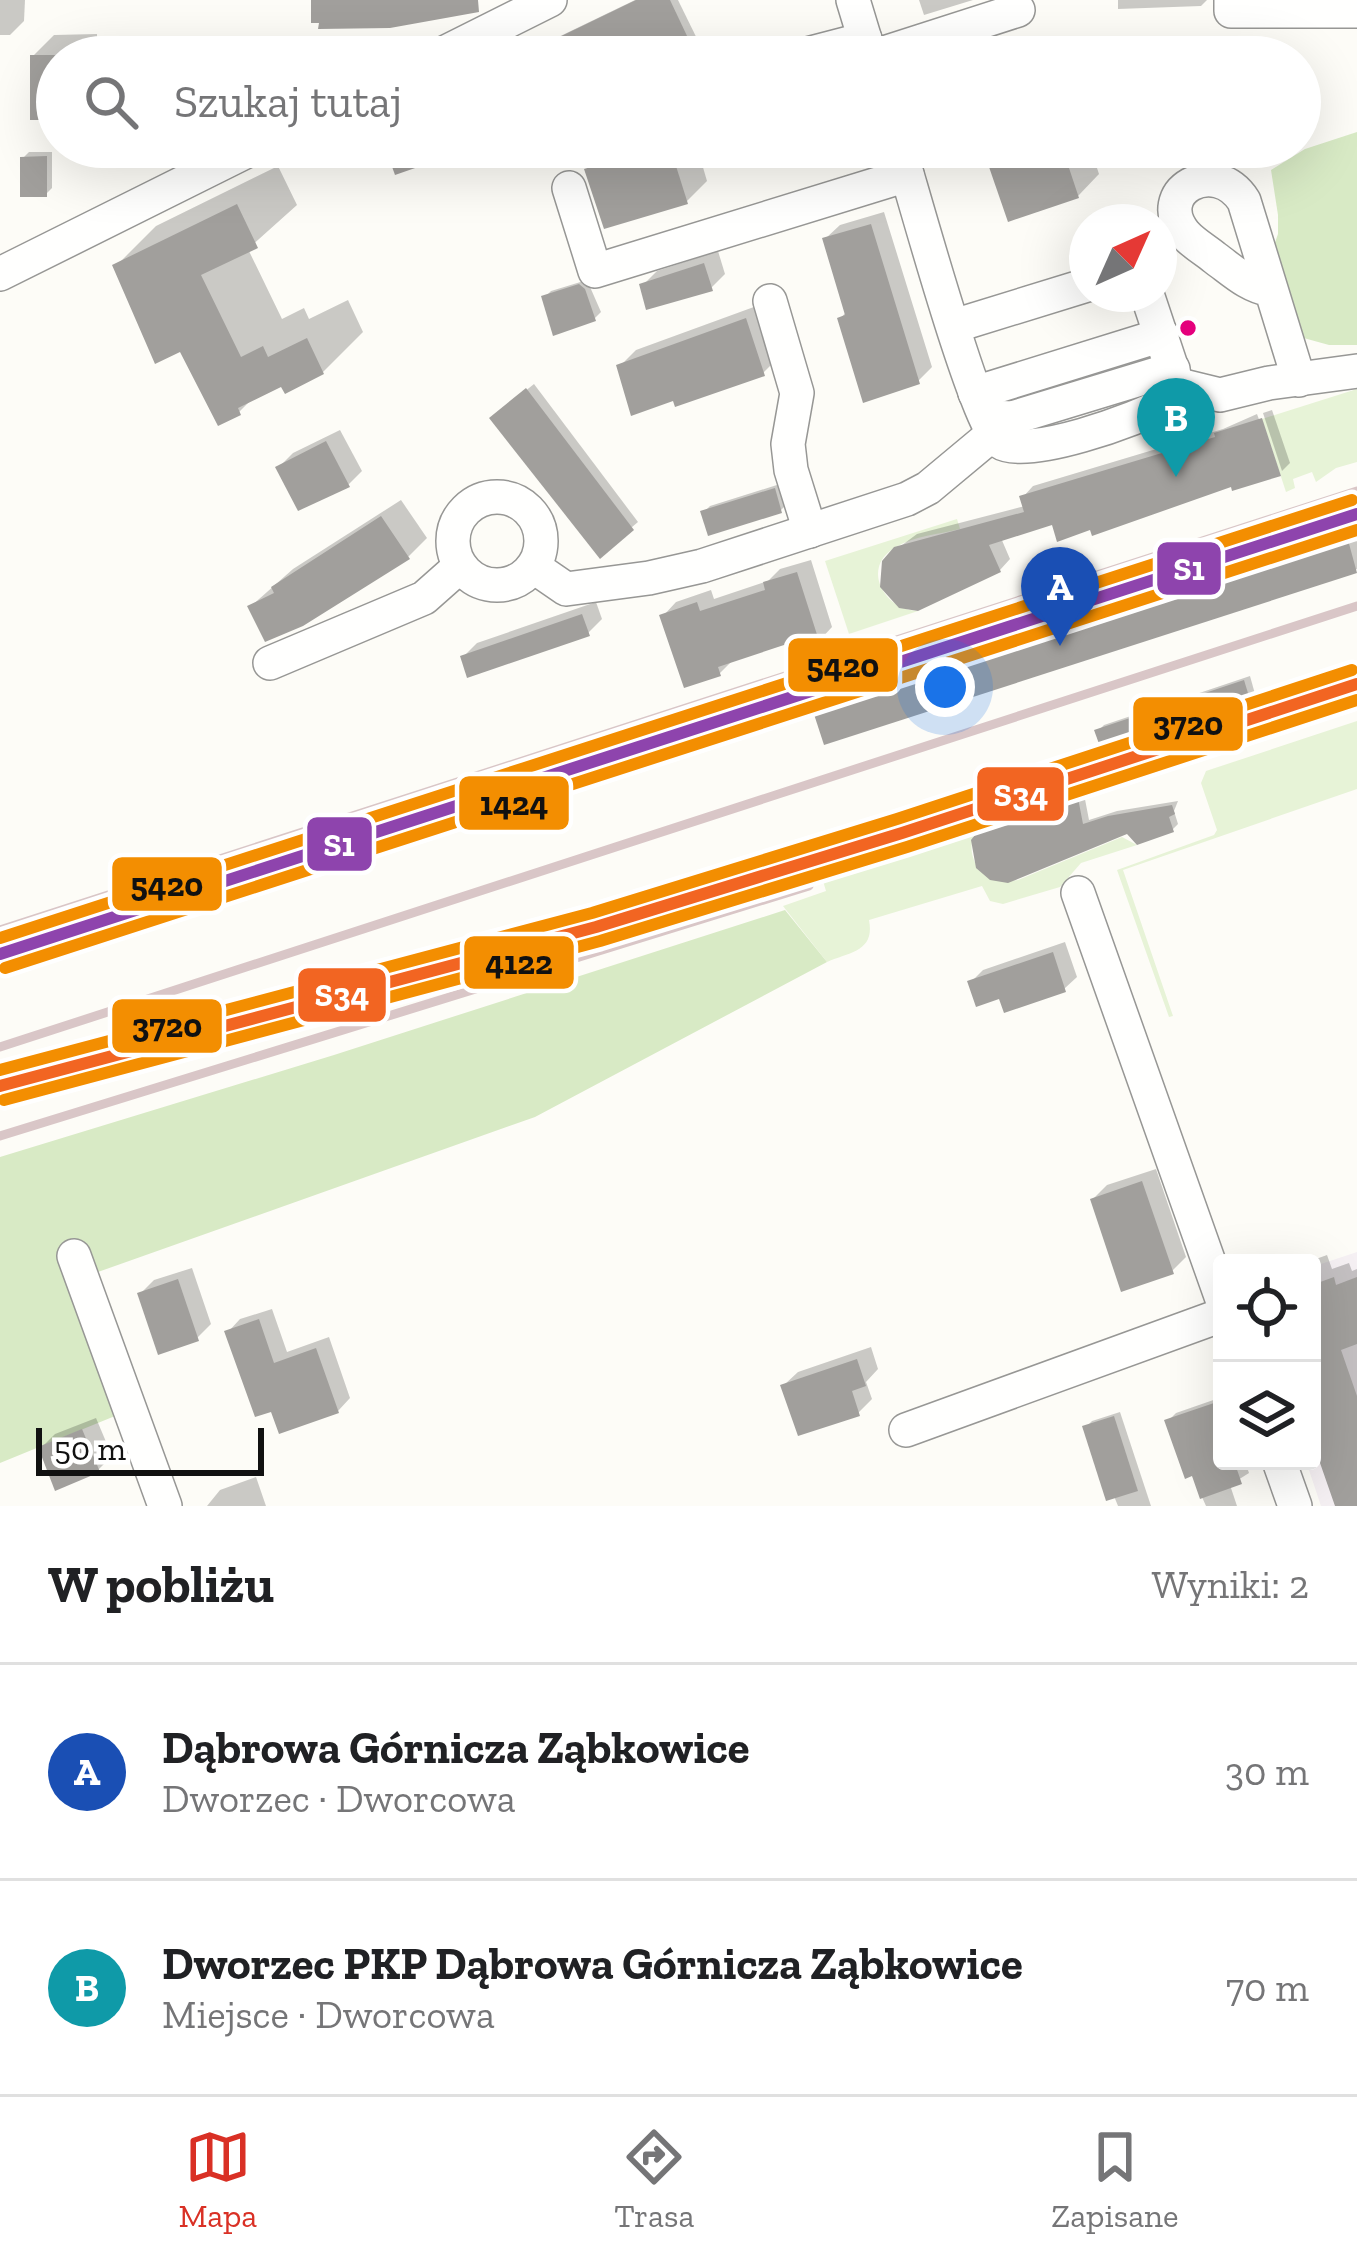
<!DOCTYPE html>
<html lang="pl">
<head>
<meta charset="utf-8">
<style>
  :root { --surface:#fff; --page:#f2f2f2; --text:#202124; --muted:#757577; --line:#e0e0e0; --accent:#d93025 }
  body { margin:0; font-family:"Zilla Slab",serif; background:var(--page); color:var(--text) }
  .controls { position:absolute; right:36px; bottom:36px; display:grid; overflow:hidden; border-radius:12px; box-shadow:0 12px 48px #0002 }
  .controls button { width:108px; height:108px; display:grid; place-items:center; padding:0; border:0; border-bottom:3px solid var(--line); background:var(--surface); color:var(--text); font:60px sans-serif }
  .compass { position:absolute; left:1069px; top:204px; width:108px; height:108px; border-radius:50%; background:var(--surface); box-shadow:0 12px 48px #0002; rotate:45deg }
  .scale { position:absolute; left:36px; bottom:30px; width:228px; box-sizing:border-box; padding-left:12px; border:6px solid #111; border-top:0; font-size:33px; line-height:42px; white-space:nowrap; color:#111; -webkit-text-stroke:9px #fff; paint-order:stroke }
  .you { position:absolute; left:945px; top:687px; width:42px; height:42px; margin:-30px; border:9px solid #fff; border-radius:50%; background:#1a73e8; box-shadow:0 0 0 18px #1a73e833 }
  .badge { display:grid; place-items:center; width:78px; height:78px; border-radius:50%; background:var(--accent); color:#fff; font-size:39px; font-weight:700 }
  .pin { position:absolute; translate:-50% -99px; filter:drop-shadow(0 3px 6px #0008) }
  .pin::after { content:''; position:absolute; top:63px; width:42px; height:36px; background:inherit; clip-path:polygon(0 0,100% 0,50% 100%) }
  .list { margin:0; padding:0; list-style:none }
  h2 { display:flex; justify-content:space-between; align-items:center; height:156px; margin:0; padding:0 48px; font-size:51px }
  h2 small { font-size:39px; font-weight:400; color:var(--muted) }
  .list li { display:grid; grid-template-columns:78px 1fr auto; gap:36px; align-items:center; box-sizing:border-box; height:216px; padding:0 48px; border-top:3px solid var(--line) }
  .list b { display:block; font-size:45px; white-space:nowrap }
  .list p { margin:0; font-size:39px; white-space:nowrap; color:var(--muted) }
  .list em { font-size:39px; font-style:normal; color:var(--muted) }
  .icon { flex:none; width:66px; height:66px; fill:none; stroke:currentColor; stroke-width:2; stroke-linecap:round; stroke-linejoin:round }
  .map { position:relative; flex:none; width:1357px; height:1506px; overflow:hidden }
  .search { position:absolute; background:var(--surface); box-shadow:0 12px 48px #0002; left:36px; right:36px; top:36px; height:132px; display:flex; align-items:center; gap:30px; box-sizing:border-box; padding:0 42px; border-radius:66px; color:var(--muted); font-size:45px }
  .sheet { height:588px; background:var(--surface) }
  nav { display:flex; justify-content:space-around; align-items:center; box-sizing:border-box; height:168px; border-top:3px solid var(--line); background:var(--surface); font-size:33px; color:var(--muted) }
  nav a { display:grid; justify-items:center; gap:6px }
  nav .on { color:var(--accent) }
  .map>svg:first-child { display:block }
  .industrial { fill:#f5f0f3 }
  .green { fill:#e7f3d7 }
  .forest { fill:#d8eac5 }
  .shadow { fill:#0003 }
  .building { fill:#a19f9c }
  .lines { fill:none; stroke-linecap:round; stroke-linejoin:round }
  .minor-casing { stroke:#979795; stroke-width:36 }
  .minor { stroke:#fffffe; stroke-width:33 }
  .rail { stroke:#d9c6c7; stroke-width:9 }
  .rail-1-casing { stroke:#fff; stroke-width:21 }
  .rail-2-casing { stroke:#fff; stroke-width:21 }
  .rail-3-casing { stroke:#fff; stroke-width:21 }
  .rail-4-casing { stroke:#fff; stroke-width:21 }
  .rail-5-casing { stroke:#fff; stroke-width:21 }
  .rail-6-casing { stroke:#fff; stroke-width:21 }
  .rail-1 { stroke:#8e44ad; stroke-width:12 }
  .rail-2 { stroke:#f38e01; stroke-width:12 }
  .rail-3 { stroke:#f38e01; stroke-width:12 }
  .rail-4 { stroke:#f26522; stroke-width:12 }
  .rail-5 { stroke:#f38e01; stroke-width:12 }
  .rail-6 { stroke:#f38e01; stroke-width:12 }
  .bus-dot { fill:#e5007d; stroke:#fff; stroke-width:4.5 }
  .line-badge { stroke:#fff; stroke-width:4.5 }
  .badge-label { font-size:33px; text-anchor:middle; font-weight:bold; fill:#fff }
  .pale-badge-label { font-size:33px; text-anchor:middle; font-weight:bold; fill:#111 }
</style>
</head>
<body>
<div class="map">
<svg width="1357" height="1506" viewBox="0 0 1357 1506">
  <rect width="100%" height="100%" fill="#fdfcf7"/>
  <polygon class="industrial" points="1357,1252 1357,1506 1321,1506 1306,1461 1312,1461 1312,1267"/>
  <g class="green">
    <polygon points="1357,389 1357,462 1336,468 1316,482 1312,472 1293,479 1295,488 1286,492 1262,419"/>
    <path d="M957 519 960 529C940 534 914 536 896 547 860 567 884 610 918 611L849 634 825 561Z"/>
    <polygon points="1357,721 1357,789 1123,870 1173,1016 1169,1017 1117,870 1214,835 1217,830 1201,783 1206,771"/>
    <path d="M981 823C957 853 982 888 1018 880L1122 837 1137 845 1081 863 1060 887 1003 904 990 901 982 886 869 920C875 951 851 952 827 962L783 906 826 891 821 874Z"/>
  </g>
  <g class="forest">
    <polygon points="1357,132 1357,345 1329,345 1300,337 1272,251 1278,234 1278,215 1271,170 1305,149"/>
    <polygon points="785,910 827,962 535,1117 67,1283 115,1416 0,1463 0,1157 334,1055"/>
  </g>
  <g class="shadow">
    <polygon points="0,0 25,0 24,21 10,35 0,35"/>
    <polygon points="635,0 678,0 706,57 517,57"/>
    <polygon points="919,0 973,0 924,15"/>
    <polygon points="1118,0 1207,0 1201,6 1118,9"/>
    <polygon points="97,34 97,57 57,57 57,117 33,56 54,35"/>
    <polygon points="615,147 697,147 707,181 686,202 588,170"/>
    <polygon points="799,147 854,147 804,165"/>
    <polygon points="1013,147 1090,147 1099,174 1078,196 992,168"/>
    <polygon points="1175,147 1229,147 1181,163"/>
    <polygon points="29,152 52,152 52,188 46,194 23,158"/>
    <polygon points="278,166 297,205 248,249 282,319 304,308 309,319 348,300 363,332 323,372 283,383 254,397 239,412 116,266 156,226"/>
    <polygon points="884,212 932,367 918,381 840,319 847,311 826,238 840,225"/>
    <polygon points="718,251 725,274 711,288 643,285 657,271"/>
    <polygon points="587,280 601,312 595,318 545,297 551,291"/>
    <polygon points="762,304 779,357 763,373 620,366 636,350"/>
    <polygon points="534,384 638,522 600,554 499,412"/>
    <polygon points="1272,410 1290,463 1282,471 1263,413"/>
    <polygon points="1257,414 1279,473 1233,483 1092,526 1054,521 1001,538 1010,559 1000,570 890,554 917,534 1025,506 1023,497 1033,486 1223,429"/>
    <polygon points="340,430 362,471 348,485 279,467 293,453"/>
    <polygon points="780,484 787,504 781,510 704,512 710,506"/>
    <polygon points="401,500 427,538 408,557 250,607 293,569"/>
    <polygon points="1351,524 1357,542 1357,569 826,742 813,703 819,697"/>
    <polygon points="811,560 832,627 819,641 786,642 734,659 719,674 663,616 676,602 711,590 714,599 768,581 780,569"/>
    <polygon points="596,602 602,619 588,633 463,657 477,643"/>
    <polygon points="1250,676 1255,694 1249,700 1098,731 1104,725"/>
    <polygon points="1084,794 1089,820 1117,811 1178,801 1174,811 1178,824 1172,830 977,833 997,813"/>
    <polygon points="1065,942 1077,977 1064,989 1001,996 971,982 983,970"/>
    <polygon points="1156,1169 1186,1257 1172,1271 1093,1199 1107,1185"/>
    <polygon points="1327,1255 1332,1269 1349,1263 1352,1271 1357,1269 1357,1506 1339,1506 1312,1430 1312,1263 1305,1263"/>
    <polygon points="192,1268 211,1324 197,1338 140,1294 154,1280"/>
    <polygon points="272,1309 287,1352 329,1337 350,1398 338,1411 228,1332 240,1319"/>
    <polygon points="871,1347 878,1369 866,1382 872,1399 858,1413 784,1385 798,1372"/>
    <polygon points="1222,1397 1222,1461 1245,1461 1249,1473 1230,1485 1237,1506 1206,1506 1168,1421 1176,1413"/>
    <polygon points="1120,1412 1151,1506 1118,1506 1086,1427 1092,1421"/>
    <polygon points="96,1418 112,1456 98,1470 41,1448 55,1434"/>
    <polygon points="256,1477 266,1506 207,1506 220,1490"/>
  </g>
  <g class="building">
    <polygon points="311,0 478,0 479,12 390,28 318,29 319,23 311,23"/>
    <polygon points="636,0 670,0 697,57 518,57"/>
    <rect x="30" y="55" width="27" height="65"/>
    <polygon points="385,147 464,147 464,151 395,175"/>
    <polygon points="659,147 670,147 688,204 604,229 584,169"/>
    <polygon points="1048,147 1062,147 1079,198 1008,222 989,167"/>
    <polygon points="47,156 47,197 20,197 20,157"/>
    <polygon points="237,204 258,248 201,275 241,357 263,346 268,357 307,338 324,374 285,394 281,387 238,408 241,415 218,426 180,352 155,364 112,265"/>
    <polygon points="871,224 920,384 863,403 837,318 845,315 822,238"/>
    <polygon points="704,263 713,291 646,310 639,284"/>
    <polygon points="579,284 585,289 596,321 553,336 541,296"/>
    <polygon points="746,318 765,376 675,407 673,401 631,416 616,365"/>
    <polygon points="526,388 634,530 600,559 489,418"/>
    <polygon points="1262,418 1281,476 1232,491 1231,487 1092,536 1090,530 1057,542 1052,525 989,545 1001,572 918,611 899,608 880,587 882,561 894,547 1024,512 1019,496 1215,437 1214,433"/>
    <polygon points="326,441 350,487 298,511 275,467"/>
    <polygon points="775,488 782,513 708,536 700,511"/>
    <polygon points="381,516 410,559 303,626 265,642 247,606 274,593 271,587"/>
    <polygon points="1345,529 1357,573 824,745 810,702"/>
    <polygon points="797,572 820,644 787,654 784,645 718,667 721,676 684,688 659,615 697,602 700,611 765,590 763,582"/>
    <polygon points="582,614 590,636 467,678 460,656"/>
    <polygon points="1244,680 1251,703 1102,752 1094,730"/>
    <polygon points="1078,798 1083,824 1108,816 1172,805 1175,814 1169,817 1174,832 1137,845 1127,834 1008,883 990,880 976,868 971,840 988,818"/>
    <polygon points="1053,952 1066,992 1004,1013 999,999 976,1007 967,981"/>
    <polygon points="1142,1181 1174,1274 1121,1292 1090,1199"/>
    <polygon points="1334,1277 1336,1285 1357,1277 1357,1344 1341,1350 1357,1396 1357,1506 1335,1506 1312,1440 1312,1285"/>
    <polygon points="178,1279 199,1341 158,1355 137,1293"/>
    <polygon points="259,1319 274,1363 316,1348 339,1413 279,1434 271,1412 255,1417 224,1331"/>
    <polygon points="857,1359 866,1386 852,1391 860,1416 798,1436 780,1385"/>
    <polygon points="1214,1403 1222,1427 1222,1461 1234,1461 1242,1484 1200,1499 1192,1476 1185,1479 1164,1420"/>
    <polygon points="1114,1416 1138,1491 1106,1501 1082,1426"/>
    <polygon points="82,1429 100,1472 55,1491 38,1447"/>
  </g>
  <g class="lines">
    <g class="minor-casing">
      <g id="minor">
        <polyline points="853,0 870,56"/>
        <polyline points="1231,0 1231,11 1357,11"/>
        <polyline points="436,57 550,0"/>
        <polyline points="796,57 865,39"/>
        <polyline points="872,57 1018,10"/>
        <path d="M899 147C913 192 975 422 1000 442 1025 460 1139 419 1166 403L1173 392 1175 378 1147 294"/>
        <polyline points="569,188 595,271 907,175"/>
        <polyline points="0,274 255,147"/>
        <path d="M1271 290C1248 286 1233 271 1215 258 1205 250 1193 243 1185 234 1150 192 1215 155 1244 201L1299 380"/>
        <polyline points="770,301 797,393 788,444 791,470 810,531"/>
        <polyline points="954,326 1087,285"/>
        <polyline points="1175,384 1220,395 1269,383 1357,371"/>
        <polyline points="975,393 1162,335"/>
        <polyline points="991,417 1012,418 1173,369"/>
        <circle cx="497" cy="541" r="44"/>
        <polyline points="534,567 566,589 649,578 702,566 907,499 928,488 1012,418"/>
        <polyline points="270,663 424,598 459,567"/>
        <polyline points="1078,893 1222,1299"/>
        <polyline points="74,1256 165,1506"/>
        <polyline points="906,1430 1222,1315"/>
        <polyline points="1279,1461 1295,1506"/>
      </g>
    </g>
    <use href="#minor" class="minor"/>
    <g class="rail">
      <polyline points="0,930 1357,491"/>
      <polyline points="0,1047 1357,606"/>
      <polyline points="0,1136 809,886"/>
    </g>
    <g class="rail-1-casing">
      <polyline id="rail-1" points="0,954 1357,514"/>
    </g>
    <g class="rail-2-casing">
      <polyline id="rail-2" points="5,968 1357,530"/>
    </g>
    <g class="rail-3-casing">
      <polyline id="rail-3" points="0,938 1352,500"/>
    </g>
    <g class="rail-4-casing">
      <polyline id="rail-4" points="0,1086 596,927 902,833 1357,684"/>
    </g>
    <g class="rail-5-casing">
      <polyline id="rail-5" points="4,1100 600,941 907,847 1357,700"/>
    </g>
    <g class="rail-6-casing">
      <polyline id="rail-6" points="0,1070 592,913 897,819 1352,670"/>
    </g>
    <use href="#rail-1" class="rail-1"/>
    <use href="#rail-2" class="rail-2"/>
    <use href="#rail-3" class="rail-3"/>
    <use href="#rail-4" class="rail-4"/>
    <use href="#rail-5" class="rail-5"/>
    <use href="#rail-6" class="rail-6"/>
  </g>
  <circle class="bus-dot" cx="1188" cy="328" r="10"/>
  <g class="line-badge">
    <rect x="1155" y="540" width="68" height="57" rx="12" fill="#8e44ad"/>
    <rect x="786" y="636" width="114" height="58" rx="12" fill="#f38e01"/>
    <rect x="1131" y="695" width="114" height="58" rx="12" fill="#f38e01"/>
    <rect x="975" y="765" width="91" height="58" rx="12" fill="#f26522"/>
    <rect x="457" y="774" width="114" height="58" rx="12" fill="#f38e01"/>
    <rect x="305" y="815" width="69" height="58" rx="12" fill="#8e44ad"/>
    <rect x="110" y="855" width="114" height="58" rx="12" fill="#f38e01"/>
    <rect x="462" y="934" width="114" height="57" rx="12" fill="#f38e01"/>
    <rect x="296" y="966" width="92" height="58" rx="12" fill="#f26522"/>
    <rect x="110" y="997" width="114" height="58" rx="12" fill="#f38e01"/>
  </g>
  <g class="badge-label">
    <text x="1189" y="580">S1</text>
    <text x="1021" y="806">S34</text>
    <text x="339" y="856">S1</text>
    <text x="342" y="1006">S34</text>
  </g>
  <g class="pale-badge-label">
    <text x="843" y="677">5420</text>
    <text x="1188" y="735">3720</text>
    <text x="514" y="815">1424</text>
    <text x="167" y="896">5420</text>
    <text x="519" y="974">4122</text>
    <text x="167" y="1037">3720</text>
  </g>
</svg>
<div class="controls">
<button><svg class="icon" aria-label="locate" viewBox="0 0 24 24"><circle cx="12" cy="12" r="6"/><path d="M12 2v4M12 18v4M2 12h4M18 12h4"/></svg></button>
<button><svg class="icon" aria-label="layers" viewBox="0 0 24 24"><path d="M12 4l9 5-9 5-9-5zM3 14l9 5 9-5"/></svg></button>
</div>
<svg class="compass" viewBox="-18 -18 36 36"><path d="M0-13l5 13h-10z" fill="#e53935"/><path d="M0 13l5-13h-10z" fill="#757577"/></svg>
<div class="scale">50 m</div>
<div class="you"></div>
<div class="pin badge" style="left:1060px;top:646px;background:#1a4fb4">A</div>
<div class="pin badge" style="left:1176px;top:477px;background:#0f9aa8">B</div>
<div class="search"><svg class="icon" aria-label="search" viewBox="0 0 24 24"><circle cx="10" cy="10" r="6"/><path d="M15 15l6 6"/></svg>Szukaj tutaj</div>
</div>
<section class="sheet">
<h2>W pobliżu<small>Wyniki: 2</small></h2>
<ul class="list">
<li><span class="badge" style="background:#1a4fb4">A</span><div><b>Dąbrowa Górnicza Ząbkowice</b><p>Dworzec · Dworcowa</p></div><em>30 m</em></li>
<li><span class="badge" style="background:#0f9aa8">B</span><div><b>Dworzec PKP Dąbrowa Górnicza Ząbkowice</b><p>Miejsce · Dworcowa</p></div><em>70 m</em></li>
</ul>
</section>
<nav>
<a class="on"><svg class="icon" aria-label="map" viewBox="0 0 24 24"><path d="M3 6l6-2 6 2 6-2v14l-6 2-6-2-6 2zM9 4v14M15 6v14"/></svg>Mapa</a>
<a><svg class="icon" aria-label="directions" viewBox="0 0 24 24"><path d="M12 3l9 9-9 9-9-9zM9 14v-3h6M13 9l2 2-2 2"/></svg>Trasa</a>
<a><svg class="icon" aria-label="saved" viewBox="0 0 24 24"><path d="M7 4h10v16l-5-4-5 4z"/></svg>Zapisane</a>
</nav>
</body>
</html>
